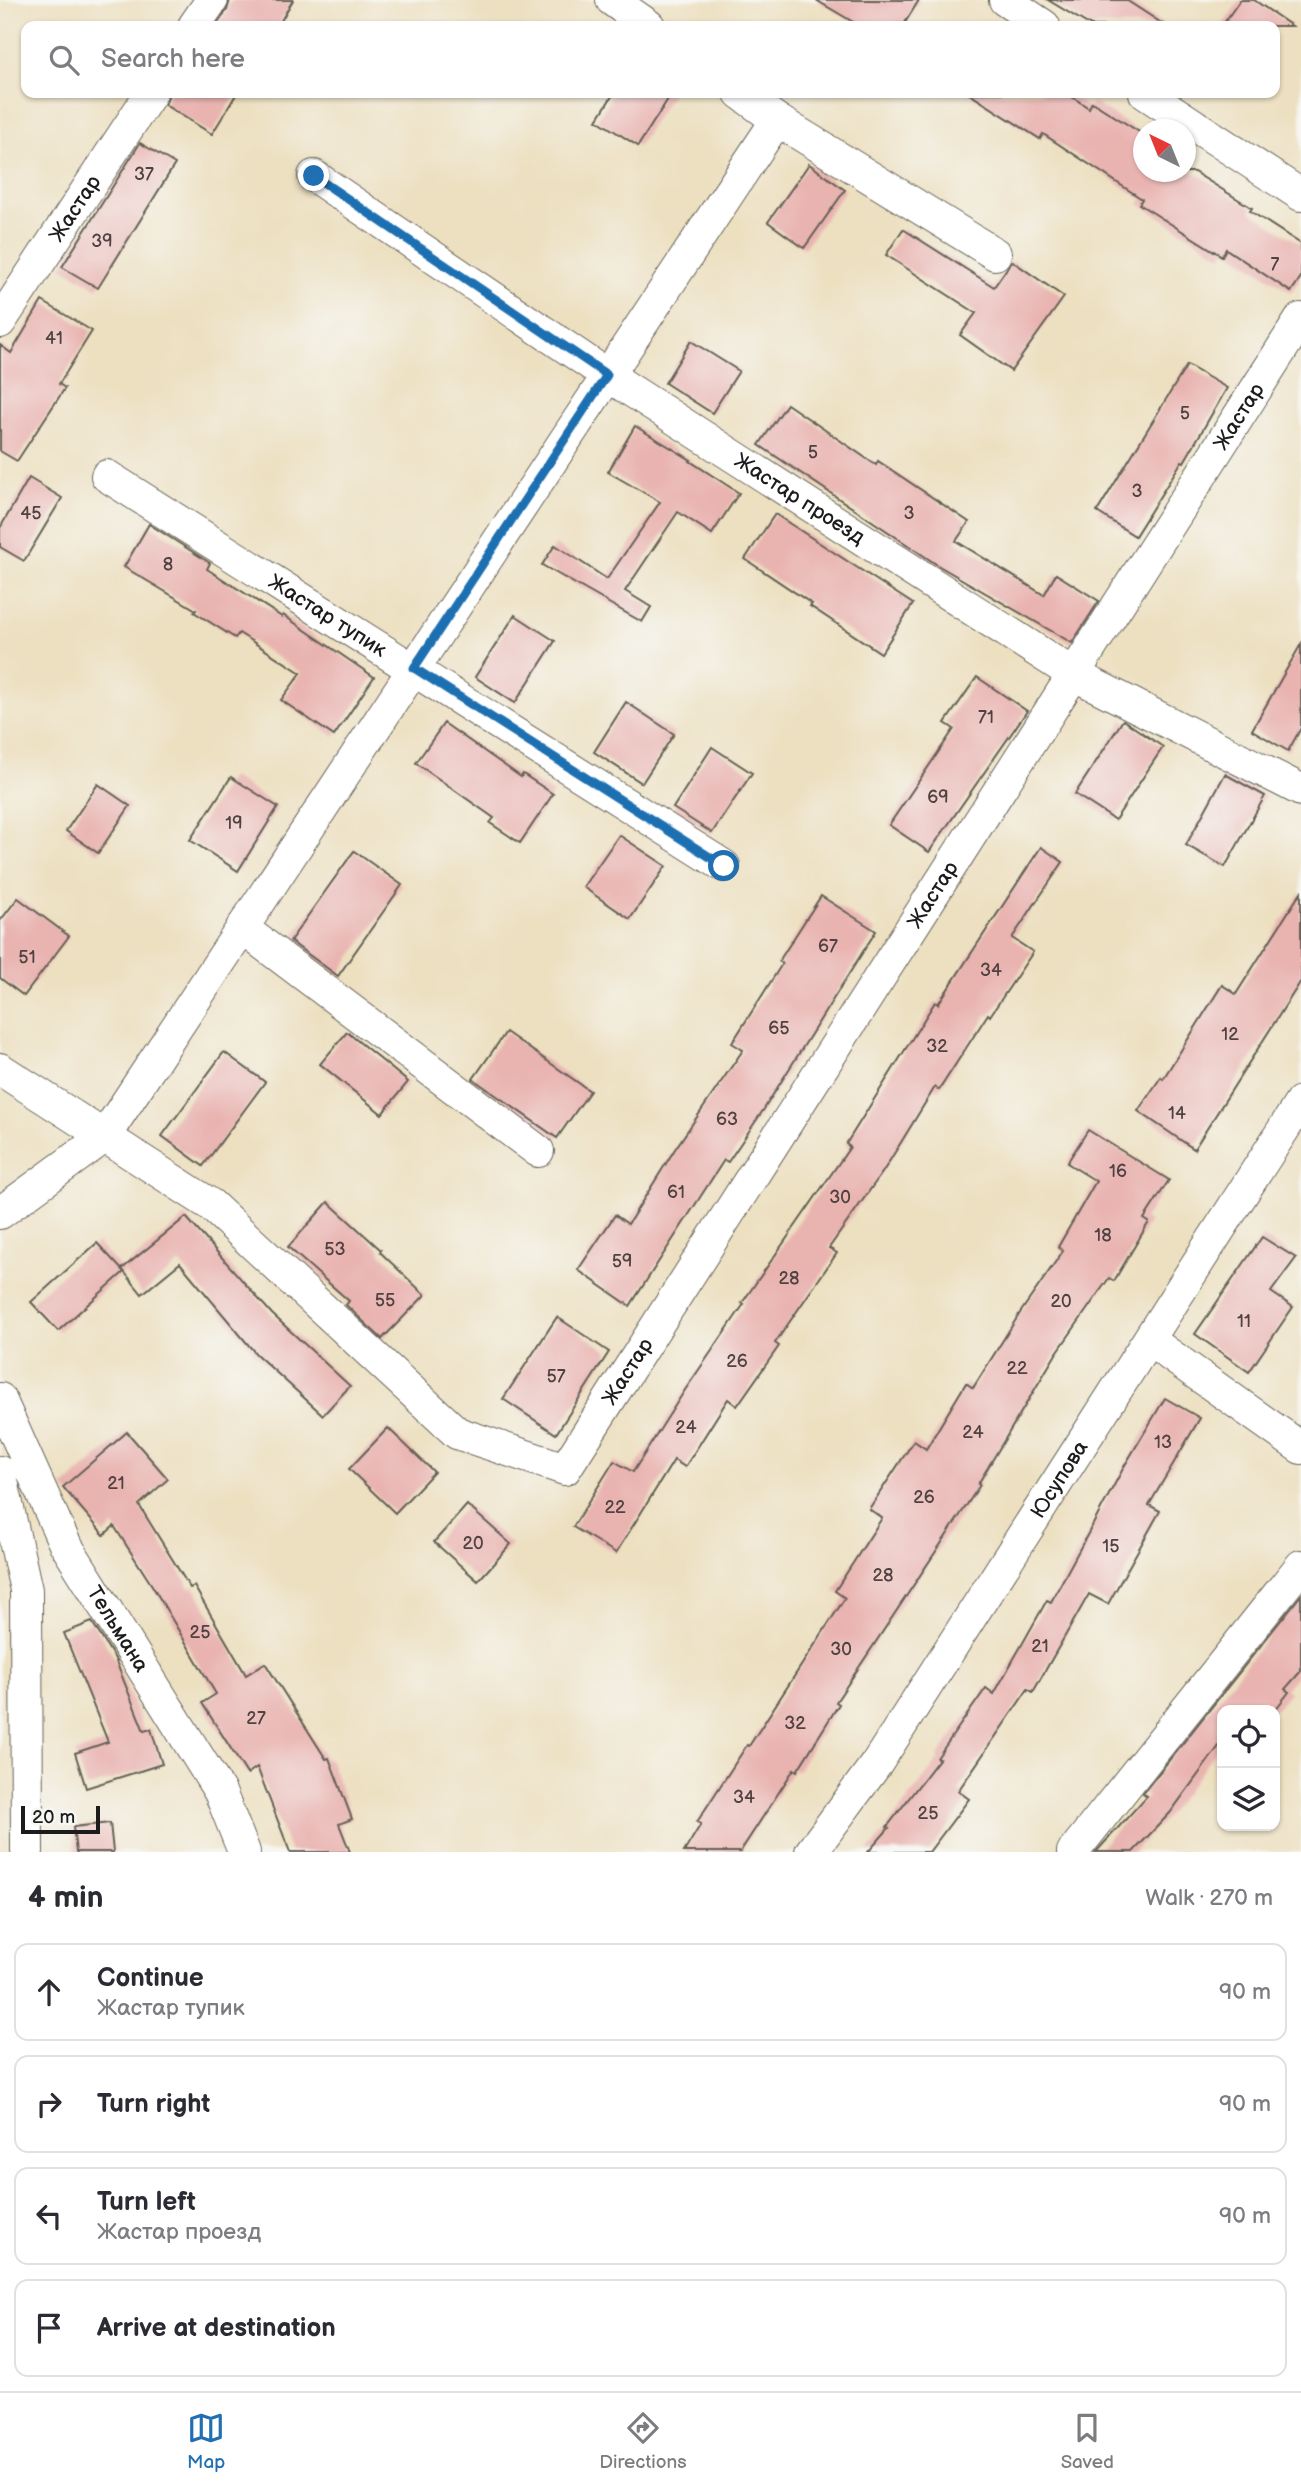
<!DOCTYPE html>
<html lang="en">
<head>
<meta charset="utf-8">
<style>
  :root { --surface:#fff; --page:#f2f2f3; --text:#2b2b33; --muted:#7c7c81; --line:#e1e1e2; --accent:#1f6fb2 }
  body { margin:0; font-family:"Balsamiq Sans",sans-serif; background:var(--page); color:var(--text) }
  .controls { position:absolute; right:21px; bottom:21px; display:grid; overflow:hidden; border-radius:14px; box-shadow:0 2px 5px #0004 }
  .controls button { width:63px; height:63px; display:grid; place-items:center; padding:0; border:0; border-bottom:2px solid var(--line); background:var(--surface); color:var(--text); font:35px sans-serif }
  .compass { position:absolute; left:1133px; top:119px; width:63px; height:63px; border-radius:50%; background:var(--surface); box-shadow:0 2px 5px #0004; rotate:317deg }
  .scale { position:absolute; left:21px; bottom:18px; width:79px; box-sizing:border-box; padding-left:7px; border:4px solid #1c1c1c; border-top:0; font-size:19px; line-height:24px; white-space:nowrap; color:#1c1c1c; -webkit-text-stroke:5px #f6f6f2; paint-order:stroke }
  .stop { position:absolute; width:21px; height:21px; margin:-16px; border:5px solid #1f6fb2; border-radius:50%; background:#fff }
  .stop.end { background:#1f6fb2; border-color:#fff; box-shadow:0 2px 7px #0008 }
  .list { margin:0; padding:0; list-style:none }
  h2 { display:flex; justify-content:space-between; align-items:center; height:91px; margin:0; padding:0 28px; font-size:30px }
  h2 small { font-size:23px; font-weight:400; color:var(--muted) }
  .list li { display:grid; grid-template-columns:46px 1fr auto; gap:21px; align-items:center; box-sizing:border-box; height:98px; margin:0 14px 14px; padding:0 14px; border:2px solid var(--line); border-radius:14px }
  .list b { display:block; font-size:26px; white-space:nowrap }
  .list p { margin:0; font-size:23px; white-space:nowrap; color:var(--muted) }
  .list em { font-size:23px; font-style:normal; color:var(--muted) }
  .icon { flex:none; width:38px; height:38px; fill:none; stroke:currentColor; stroke-width:2; stroke-linecap:round; stroke-linejoin:round }
  .map { position:relative; flex:none; width:1301px; height:1852px; overflow:hidden }
  .search { position:absolute; background:var(--surface); box-shadow:0 2px 5px #0004; left:21px; right:21px; top:21px; height:77px; display:flex; align-items:center; gap:18px; box-sizing:border-box; padding:0 24px; border-radius:14px; color:var(--muted); font-size:26px }
  .sheet { height:539px; background:var(--surface) }
  nav { display:flex; justify-content:space-around; align-items:center; box-sizing:border-box; height:98px; border-top:2px solid var(--line); background:var(--surface); font-size:19px; color:var(--muted) }
  nav a { display:grid; justify-items:center; gap:4px }
  nav .on { color:var(--accent) }
  .map>svg:first-child { display:block }
  .building { fill:#e9b3b0 }
  .lines { fill:none; stroke-linecap:round; stroke-linejoin:round }
  .minor-casing { stroke:#656156; stroke-width:34 }
  .minor { stroke:#fff; stroke-width:32 }
  .route { stroke:#1f6fb2; stroke-width:9 }
  .labels { text-anchor:middle; stroke-width:5; stroke-linejoin:round; paint-order:stroke }
  .number-label { font-size:18px; fill:#4f4241 }
  .street-label { font-size:21px; fill:#1c1c1c; stroke:#f6f6f2 }
</style>
</head>
<body>
<div class="map">
<svg width="1301" height="1852" viewBox="0 0 1301 1852">
  <rect width="100%" height="100%" fill="#f6f6f2"/>
  <filter id="ink" filterUnits="userSpaceOnUse"><feTurbulence type="fractalNoise" baseFrequency=".0143" numOctaves="2"/><feDisplacementMap in="SourceGraphic" scale="14" xChannelSelector="R" yChannelSelector="G"/><feConvolveMatrix kernelMatrix="1 2 1 2 8 2 1 2 1" color-interpolation-filters="sRGB"/></filter>
  <filter id="wash" filterUnits="userSpaceOnUse"><feTurbulence type="fractalNoise" baseFrequency=".00686" numOctaves="4" result="noise"/><feDisplacementMap in="SourceGraphic" scale="28" xChannelSelector="R" yChannelSelector="G"/><feGaussianBlur stdDeviation="1.57" result="paint"/><feColorMatrix in="noise" values="0 0 0 0 0 0 0 0 0 0 0 0 0 0 0 0 0 1.4 0 .05"/><feComposite in="paint" operator="in"/></filter>
  <g filter="url(#wash)">
    <rect width="100%" height="100%" fill="#ede0c1"/>
    <g id="blocks">
      <g class="building">
        <polygon points="230,0 293,0 278,26 216,26 227,10"/>
        <polygon points="816,0 919,0 903,26 860,26"/>
        <polygon points="1048,0 1126,0 1166,26 1091,26"/>
        <polygon points="1240,0 1254,0 1292,26 1222,26"/>
        <polygon points="169,93 237,93 212,134 165,105"/>
        <polygon points="614,93 672,93 638,146 597,120"/>
        <polygon points="968,93 1066,93 1089,108 1092,102 1144,135 1144,172 1194,172 1252,208 1250,211 1301,244 1301,277 1291,292 1226,249 1222,256 1139,204 1142,199 1043,134 1040,139"/>
        <polygon points="140,143 175,164 98,288 62,267"/>
        <polygon points="809,164 845,190 804,248 768,222"/>
        <polygon points="903,229 994,287 1012,261 1064,297 1011,371 960,335 976,313 886,255"/>
        <polygon points="42,301 92,331 59,384 65,388 17,461 0,451 0,345 11,353"/>
        <polygon points="691,341 739,371 712,413 665,383"/>
        <polygon points="1187,365 1227,388 1184,462 1182,461 1135,536 1097,512"/>
        <polygon points="787,404 876,465 878,461 969,522 956,541 1044,595 1056,574 1099,601 1072,643 939,566 759,445"/>
        <polygon points="635,426 691,460 690,461 739,493 712,534 678,512 625,591 651,607 642,622 542,565 555,545 607,579 660,502 608,472"/>
        <polygon points="29,478 62,498 24,561 0,547 0,528"/>
        <polygon points="775,514 913,604 881,653 810,606 812,604 745,559"/>
        <polygon points="149,524 210,563 207,569 282,617 283,615 374,677 334,736 281,700 301,673 239,633 235,638 194,612 196,610 124,567"/>
        <polygon points="515,615 555,641 515,703 475,677"/>
        <polygon points="1301,644 1301,728 1288,751 1252,730"/>
        <polygon points="977,677 1027,711 929,852 889,825 954,729 945,723"/>
        <polygon points="626,702 674,734 642,783 594,752"/>
        <polygon points="1123,720 1163,747 1115,820 1075,794"/>
        <polygon points="444,723 521,777 523,774 553,794 520,843 490,823 494,818 416,763"/>
        <polygon points="712,747 752,773 712,833 673,808"/>
        <polygon points="1225,774 1265,796 1225,867 1186,845"/>
        <polygon points="231,777 278,807 238,871 190,840"/>
        <polygon points="98,784 130,806 98,853 66,831"/>
        <polygon points="619,835 666,866 630,919 583,887"/>
        <polygon points="1041,847 1063,862 1012,938 1033,952 990,1016 988,1014 939,1090 935,1087 884,1170 829,1248 837,1253 775,1343 779,1346 737,1406 728,1399 685,1467 674,1460 616,1553 573,1527 614,1461 633,1472 685,1390 744,1304 742,1303 850,1147 846,1144 935,1002 938,1004"/>
        <polygon points="354,851 402,885 338,976 290,941"/>
        <polygon points="1301,892 1301,981 1194,1149 1138,1111 1161,1077 1163,1079 1222,985 1236,994"/>
        <polygon points="821,896 876,931 764,1109 728,1162 724,1160 630,1306 578,1270 615,1215 628,1224 675,1149 743,1050 732,1043 782,964 779,961"/>
        <polygon points="18,898 69,936 24,996 0,978 0,921"/>
        <polygon points="347,1032 408,1082 382,1114 320,1064"/>
        <polygon points="506,1032 590,1091 557,1138 473,1079"/>
        <polygon points="224,1052 265,1082 203,1166 162,1136"/>
        <polygon points="1088,1130 1169,1180 1144,1219 1149,1222 1114,1281 1109,1278 1056,1354 978,1484 980,1485 836,1702 839,1704 797,1771 794,1769 740,1852 684,1852 701,1824 697,1822 747,1745 749,1746 845,1598 835,1591 882,1518 869,1509 914,1441 926,1449 966,1383 973,1388 1020,1313 1063,1251 1058,1247 1096,1181 1067,1163"/>
        <polygon points="328,1202 381,1250 380,1252 425,1295 382,1339 346,1305 349,1301 288,1247"/>
        <polygon points="186,1217 272,1314 350,1386 323,1415 256,1354 180,1263 142,1294 122,1269"/>
        <polygon points="1262,1237 1296,1258 1271,1292 1293,1307 1249,1372 1195,1334"/>
        <polygon points="97,1243 124,1272 58,1331 31,1302"/>
        <polygon points="557,1317 609,1352 556,1434 503,1399"/>
        <polygon points="1165,1398 1200,1418 1149,1505 1160,1511 1108,1604 1089,1594 1033,1692 1028,1689 958,1791 969,1799 929,1852 868,1852 889,1828 887,1827 939,1759 937,1758 986,1688 994,1694 1047,1600 1051,1602 1125,1465"/>
        <polygon points="388,1428 434,1472 395,1513 349,1469"/>
        <polygon points="127,1432 168,1479 139,1505 190,1588 194,1586 246,1675 265,1663 326,1759 329,1758 352,1819 339,1824 350,1852 290,1852 257,1767 247,1774 202,1703 216,1694 153,1587 114,1526 104,1535 63,1487"/>
        <polygon points="467,1505 511,1544 478,1581 434,1542"/>
        <polygon points="1301,1595 1301,1671 1285,1689 1289,1692 1275,1710 1222,1710 1222,1742 1170,1813 1133,1852 1096,1852 1147,1796 1143,1793"/>
        <polygon points="92,1622 115,1659 144,1731 151,1729 162,1764 86,1788 75,1753 108,1742 64,1633"/>
        <polygon points="110,1823 113,1852 76,1852 73,1827"/>
      </g>
    </g>
  </g>
  <g filter="url(#ink)">
    <use href="#blocks" fill-opacity="0" stroke="#656156" stroke-width="2"/>
    <g class="lines">
      <g class="minor-casing">
        <g id="minor">
          <polyline points="612,0 649,26"/>
          <polyline points="1005,0 1044,26"/>
          <polyline points="194,26 212,0"/>
          <polyline points="740,93 777,120 995,254"/>
          <polyline points="1145,93 1301,195"/>
          <path id="s1" d="M314 176 607 375 1073 674 1301 790"/>
          <path id="s2" d="M0 322 151 93"/>
          <path id="s3" d="M107 476 724 866"/>
          <polyline points="242,928 538,1151"/>
          <path id="s4" d="M0 1069 211 1205 457 1433 565 1469 1301 319"/>
          <polyline points="0,1213 104,1137 777,120"/>
          <polyline points="1149,1340 1301,1448"/>
          <path id="s5" d="M0 1399 64 1542 220 1792 244 1852"/>
          <polyline points="0,1472 26,1590 27,1852"/>
          <path id="s6" d="M811 1852 877 1763 1301 1102"/>
          <polyline points="1073,1852 1301,1566"/>
        </g>
      </g>
      <use href="#minor" class="minor"/>
    </g>
  </g>
  <g class="lines" filter="url(#ink)">
    <polyline class="route" points="314,176 607,375 414,668 724,866"/>
  </g>
  <g class="labels">
    <g class="number-label">
      <text x="144" y="180">37</text>
      <text x="102" y="247">39</text>
      <text x="1275" y="270">7</text>
      <text x="54" y="344">41</text>
      <text x="1185" y="419">5</text>
      <text x="813" y="458">5</text>
      <text x="1137" y="497">3</text>
      <text x="31" y="519">45</text>
      <text x="909" y="519">3</text>
      <text x="168" y="570">8</text>
      <text x="986" y="723">71</text>
      <text x="938" y="803">69</text>
      <text x="234" y="829">19</text>
      <text x="828" y="952">67</text>
      <text x="27" y="963">51</text>
      <text x="991" y="976">34</text>
      <text x="779" y="1034">65</text>
      <text x="1230" y="1040">12</text>
      <text x="937" y="1052">32</text>
      <text x="1177" y="1119">14</text>
      <text x="727" y="1125">63</text>
      <text x="1118" y="1177">16</text>
      <text x="676" y="1198">61</text>
      <text x="840" y="1203">30</text>
      <text x="1103" y="1241">18</text>
      <text x="335" y="1255">53</text>
      <text x="622" y="1267">59</text>
      <text x="789" y="1284">28</text>
      <text x="385" y="1306">55</text>
      <text x="1061" y="1307">20</text>
      <text x="1244" y="1327">11</text>
      <text x="737" y="1367">26</text>
      <text x="1017" y="1374">22</text>
      <text x="556" y="1382">57</text>
      <text x="686" y="1433">24</text>
      <text x="973" y="1438">24</text>
      <text x="1163" y="1448">13</text>
      <text x="116" y="1489">21</text>
      <text x="924" y="1503">26</text>
      <text x="615" y="1513">22</text>
      <text x="473" y="1549">20</text>
      <text x="1111" y="1552">15</text>
      <text x="883" y="1581">28</text>
      <text x="200" y="1638">25</text>
      <text x="1040" y="1652">21</text>
      <text x="841" y="1655">30</text>
      <text x="256" y="1724">27</text>
      <text x="795" y="1729">32</text>
      <text x="744" y="1803">34</text>
      <text x="928" y="1819">25</text>
    </g>
    <g class="street-label">
      <text dy="7" stroke="none"><textPath href="#s2" startOffset="136">Жастар</textPath></text>
      <text dy="7" stroke="none"><textPath href="#s4" startOffset="1950">Жастар</textPath></text>
      <text dy="7" stroke="none"><textPath href="#s1" startOffset="583">Жастар проезд</textPath></text>
      <text dy="7" stroke="none"><textPath href="#s3" startOffset="261">Жастар тупик</textPath></text>
      <text dy="7" stroke="none"><textPath href="#s4" startOffset="1382">Жастар</textPath></text>
      <text dy="7" stroke="none"><textPath href="#s4" startOffset="816">Жастар</textPath></text>
      <text dy="7" stroke="none"><textPath href="#s6" startOffset="448">Юсупова</textPath></text>
      <text dy="7" stroke="none"><textPath href="#s5" startOffset="259">Тельмана</textPath></text>
    </g>
  </g>
</svg>
<div class="controls">
<button><svg class="icon" aria-label="locate" viewBox="0 0 24 24"><circle cx="12" cy="12" r="6"/><path d="M12 2v4M12 18v4M2 12h4M18 12h4"/></svg></button>
<button><svg class="icon" aria-label="layers" viewBox="0 0 24 24"><path d="M12 4l9 5-9 5-9-5zM3 14l9 5 9-5"/></svg></button>
</div>
<svg class="compass" viewBox="-18 -18 36 36"><path d="M0-13l5 13h-10z" fill="#e53935"/><path d="M0 13l5-13h-10z" fill="#7c7c81"/></svg>
<div class="scale">20 m</div>
<div class="stop" style="left:724px;top:866px"></div>
<div class="stop end" style="left:314px;top:176px"></div>
<div class="search"><svg class="icon" aria-label="search" viewBox="0 0 24 24"><circle cx="10" cy="10" r="6"/><path d="M15 15l6 6"/></svg>Search here</div>
</div>
<section class="sheet">
<h2>4 min<small>Walk · 270 m</small></h2>
<ul class="list">
<li><svg class="icon" aria-label="ahead" viewBox="0 0 24 24"><path d="M12 20V5M6 11l6-6 6 6"/></svg><div><b>Continue</b><p>Жастар тупик</p></div><em>90 m</em></li>
<li><svg class="icon" aria-label="right" viewBox="0 0 24 24"><path d="M7 20v-9h11M14 6l5 5-5 5"/></svg><div><b>Turn right</b></div><em>90 m</em></li>
<li><svg class="icon" aria-label="left" viewBox="0 0 24 24"><path d="M17 20v-9H6M10 6l-5 5 5 5"/></svg><div><b>Turn left</b><p>Жастар проезд</p></div><em>90 m</em></li>
<li><svg class="icon" aria-label="arrive" viewBox="0 0 24 24"><path d="M6 21V4h12l-3 4 3 4H6"/></svg><div><b>Arrive at destination</b></div></li>
</ul>
</section>
<nav>
<a class="on"><svg class="icon" aria-label="map" viewBox="0 0 24 24"><path d="M3 6l6-2 6 2 6-2v14l-6 2-6-2-6 2zM9 4v14M15 6v14"/></svg>Map</a>
<a><svg class="icon" aria-label="directions" viewBox="0 0 24 24"><path d="M12 3l9 9-9 9-9-9zM9 14v-3h6M13 9l2 2-2 2"/></svg>Directions</a>
<a><svg class="icon" aria-label="saved" viewBox="0 0 24 24"><path d="M7 4h10v16l-5-4-5 4z"/></svg>Saved</a>
</nav>
</body>
</html>
